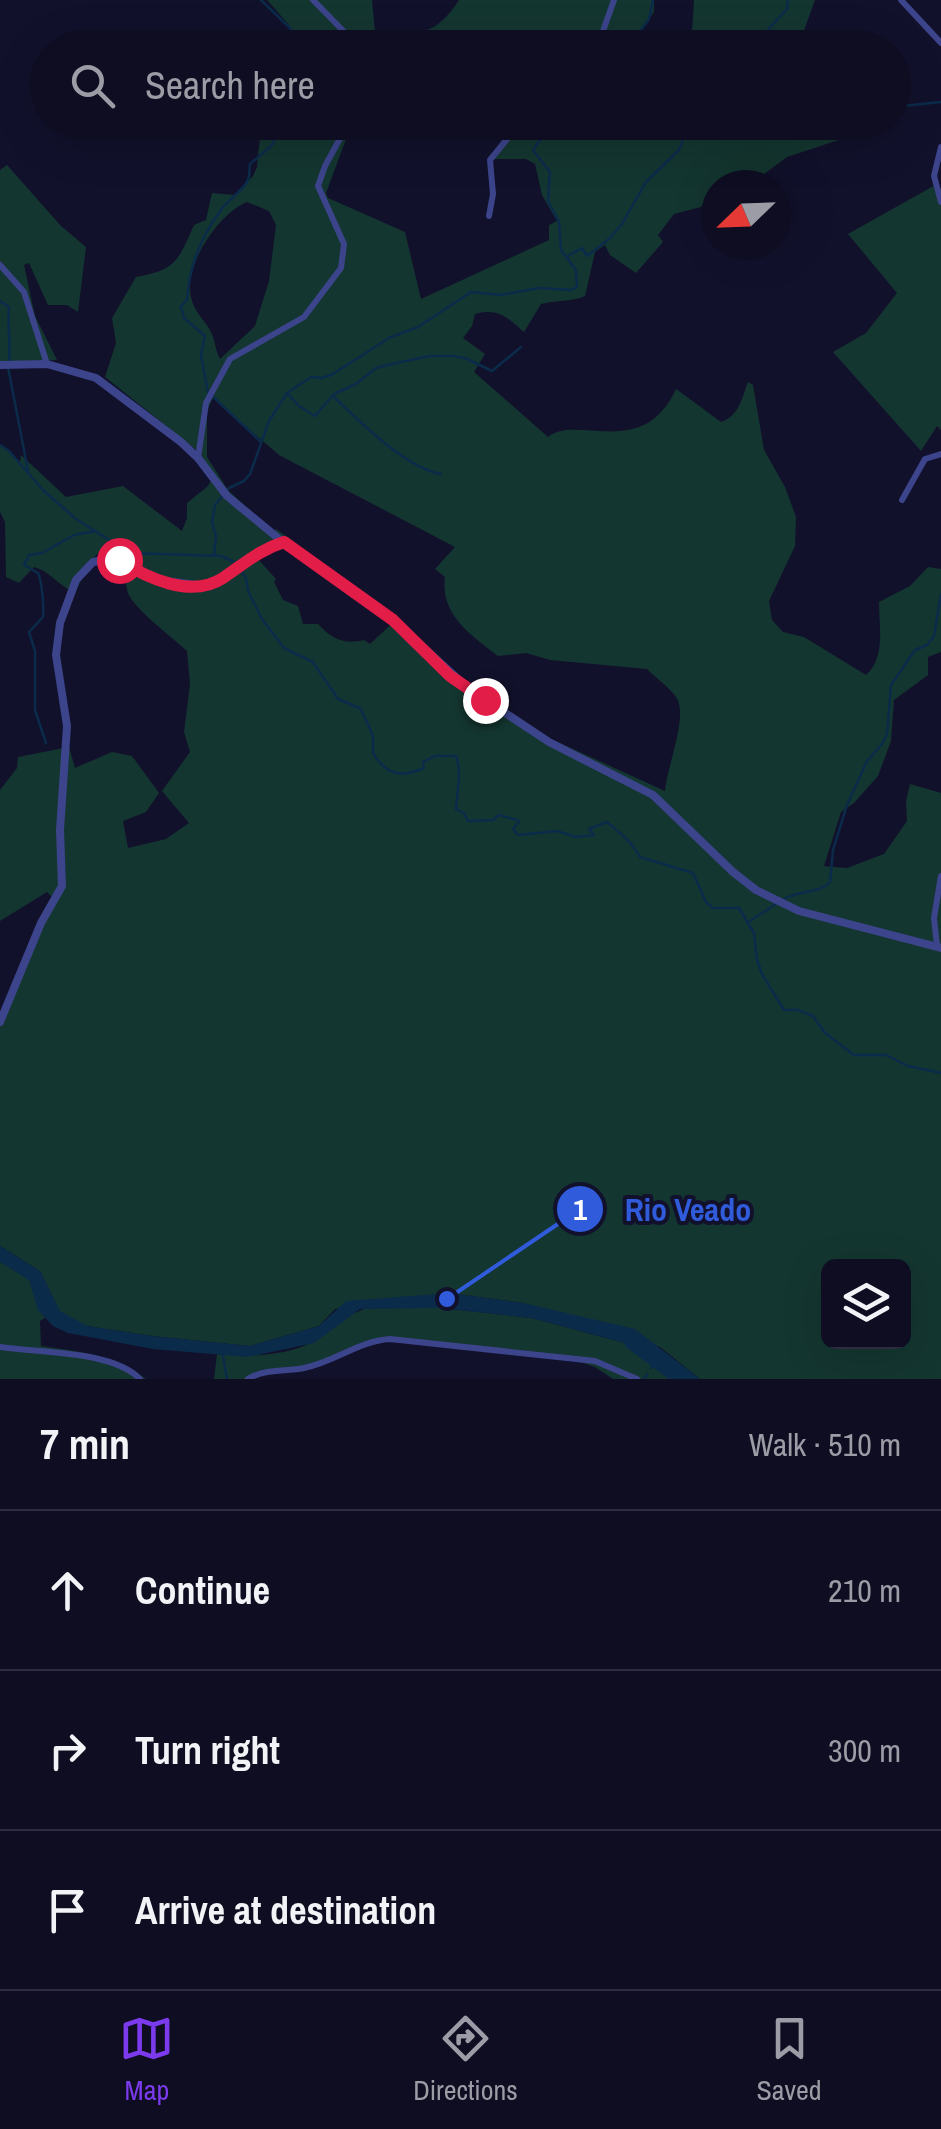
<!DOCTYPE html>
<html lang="en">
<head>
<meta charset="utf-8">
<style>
  :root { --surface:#0e0d21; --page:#17162a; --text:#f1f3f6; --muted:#9b9ca5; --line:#2e2d3f; --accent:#7c3aed }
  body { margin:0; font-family:"Archivo Narrow",sans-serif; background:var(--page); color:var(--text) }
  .controls { position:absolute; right:30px; bottom:30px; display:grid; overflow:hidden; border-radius:15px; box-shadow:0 10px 40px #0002 }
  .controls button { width:90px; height:90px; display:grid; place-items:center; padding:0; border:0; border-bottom:2px solid var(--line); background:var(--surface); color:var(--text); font:50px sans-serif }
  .compass { position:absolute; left:701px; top:170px; width:90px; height:90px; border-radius:50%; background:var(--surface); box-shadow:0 10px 40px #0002; rotate:247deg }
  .stop { position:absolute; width:30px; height:30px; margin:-22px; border:8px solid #e11d48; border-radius:50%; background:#fff }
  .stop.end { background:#e11d48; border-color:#fff; box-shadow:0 2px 10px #0008 }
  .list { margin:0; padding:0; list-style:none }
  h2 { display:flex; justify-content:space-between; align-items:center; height:130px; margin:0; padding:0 40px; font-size:42px }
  h2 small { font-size:32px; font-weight:400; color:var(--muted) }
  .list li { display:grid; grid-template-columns:65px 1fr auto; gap:30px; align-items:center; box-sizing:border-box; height:160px; padding:0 40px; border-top:2px solid var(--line) }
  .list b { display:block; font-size:38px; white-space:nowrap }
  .list em { font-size:32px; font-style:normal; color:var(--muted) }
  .icon { flex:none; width:55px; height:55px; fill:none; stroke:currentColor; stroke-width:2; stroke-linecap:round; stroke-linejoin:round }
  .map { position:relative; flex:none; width:941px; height:1379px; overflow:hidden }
  .search { position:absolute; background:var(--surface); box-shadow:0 10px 40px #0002; left:30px; right:30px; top:30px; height:110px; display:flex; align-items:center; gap:25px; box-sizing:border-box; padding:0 35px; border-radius:55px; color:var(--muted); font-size:38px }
  .sheet { height:610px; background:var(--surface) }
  nav { display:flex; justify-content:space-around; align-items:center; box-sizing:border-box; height:140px; border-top:2px solid var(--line); background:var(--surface); font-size:28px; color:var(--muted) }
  nav a { display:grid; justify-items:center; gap:5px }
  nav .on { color:var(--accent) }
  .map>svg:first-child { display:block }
  .green { fill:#143630; fill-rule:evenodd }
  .water { fill:#0b2b4b }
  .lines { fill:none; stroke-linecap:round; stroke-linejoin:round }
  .stream { stroke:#0b2b4b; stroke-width:2.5 }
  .river { stroke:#0b2b4b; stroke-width:10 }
  .minor { stroke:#3c448b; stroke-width:6 }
  .tertiary { stroke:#3c448b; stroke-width:8 }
  .route { stroke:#e11d48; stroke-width:12 }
  .leader { fill:none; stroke:#305cdc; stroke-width:4 }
  .callout-dot { fill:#305cdc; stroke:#12112c; stroke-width:4 }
  .mark-label { font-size:30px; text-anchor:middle; font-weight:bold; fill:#fff }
  .callout-label { font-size:32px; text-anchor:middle; font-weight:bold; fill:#305cdc; stroke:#12112c; stroke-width:8; stroke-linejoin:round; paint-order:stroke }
</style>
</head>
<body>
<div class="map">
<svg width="941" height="1379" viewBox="0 0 941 1379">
  <rect width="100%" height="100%" fill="#12112c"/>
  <g class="green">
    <path d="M267 0H372L375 32C417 35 434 38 459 0H654V12L628 47 380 48 371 43 370 47 292 48 289 25Z"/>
    <polygon points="694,0 815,0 798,47 691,47"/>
    <path d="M282 123H352L326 193 328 198 405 232 421 299 549 240V225L557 221 542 195 535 164 526 159H492L523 123H876L875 128 787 157 749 185H716V203L674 214 658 235 663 242 636 273 610 255 605 245 595 252 585 296C572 302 556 300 541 304L524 332C507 317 498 308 475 314L472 326 463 338 485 354 474 372 548 437C576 413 643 462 676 389L721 422C739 416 742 398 748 382L753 385 764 450 785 487 796 517 795 546 769 601 772 620 783 632 804 637 866 675C886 658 879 626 879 602L910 586 928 567 941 569V652L928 657V675L894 700 891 741 878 776 854 803 841 812 824 866 847 868 884 854 907 821 906 801 910 784 941 793V1379H700L660 1347 579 1318 523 1303 450 1293 335 1309 319 1326 250 1346 152 1336 87 1326 68 1317 60 1312 40 1271 0 1246V1022L43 911 53 898 47 892 0 921V790L17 768 18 757 69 747 75 768 112 752 132 756 159 793 146 812 123 821 128 848 166 839 189 823 162 791 190 752 184 732 190 684 187 651C172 637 134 609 128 593 123 578 130 568 121 554L100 551 90 562 75 593C59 586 50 571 34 567L19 583 6 577 5 522 0 512V444L20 462 21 455 66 497 123 486 182 531 187 518V503L208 486 214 475 200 453 105 377 116 343 112 318 136 277C176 270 178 261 194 225L206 220 212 193 234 195 253 176 257 167 260 136ZM247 202 269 211 276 225 269 281 255 326 220 359C215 350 215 338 210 330 203 318 194 312 191 297 183 266 219 213 247 202ZM213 398 279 455 455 547 435 569 445 577C440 615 471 635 498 656L526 653 550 660 647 669C656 678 669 687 676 697 689 715 667 766 665 791L551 739 469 684 398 618 370 644 364 640C344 645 332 639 318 624H303L298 606 283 600 274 582 276 579 256 557 293 541 276 529 273 532 228 490 207 457V411ZM828 1266H904V1342H828Z"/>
    <polygon points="7,165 61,226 86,247 78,312 67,305 48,305 29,263 24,265 35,316 57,360 0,363 0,170"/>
    <polygon points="937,184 941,189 941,430 937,426 921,451 833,352 866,333 897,293 848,234"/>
    <path d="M0 1262C9 1267 22 1272 29 1280 38 1291 36 1307 45 1318L40 1321 41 1346C78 1351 116 1356 146 1379H0Z"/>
    <path d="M373 1307 440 1308 532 1318 632 1345 684 1379H613L595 1367 560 1355 392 1338 359 1345 324 1364 265 1372 252 1379H214L217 1354C243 1357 280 1356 304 1346 329 1335 346 1311 373 1307Z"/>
  </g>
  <polygon class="water" points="0,1246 40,1271 60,1311 87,1326 152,1336 250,1346 319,1326 346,1301 450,1293 523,1303 635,1329 700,1379 684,1379 632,1345 532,1318 440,1308 360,1309 314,1343 248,1357 153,1349 68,1333 53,1326 38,1310 29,1280 0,1262"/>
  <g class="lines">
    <g class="stream">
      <polyline points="261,0 291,29 295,48"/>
      <polyline points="628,48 649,19 653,0"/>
      <polyline points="766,48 764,34 787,9 788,0"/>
      <polyline points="894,107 941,102"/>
      <polyline points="568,256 582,248 587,256 609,239 622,224 646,182 679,150 690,122"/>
      <path d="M0 301 9 307C7 324 12 355 8 367L28 471"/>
      <polyline points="287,393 299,406 315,416 334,394 356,384 376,368 392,364 429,356 452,356 465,358 492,371 521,347"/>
      <path d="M334 397C359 421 407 469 441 474"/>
      <path d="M260 441 208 392 201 355 205 336 184 318 181 306 187 300C189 267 200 238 221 210 227 201 244 190 248 180 250 175 249 169 250 164L271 146 286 122"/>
      <path d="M0 445 8 450 43 490 76 519 130 553 221 556 236 563 246 578 248 591 262 619 284 648 313 662 338 699 361 709 373 736V753C386 775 401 778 424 768L423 762 435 756H456C462 773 457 793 456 809L464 813 468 821 493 820 499 815 517 820 519 822 513 829 518 835 557 831 576 837 594 835 589 829 607 822C619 832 633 843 640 857L693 873 706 902 713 908H739L754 933 757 960 762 974 784 1010H798L813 1016 824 1032 854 1055H886L908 1066 941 1073"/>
      <polyline points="214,555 216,536 212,522 215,505 229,488 244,481 250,474 269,421 287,393 311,377 322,378 333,374 389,338 418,327 471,292 501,295 539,288 571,290 577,287 576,270 561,250 559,222 548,201 550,172 533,150 542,137 559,136 576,122"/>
      <path d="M46 743 35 710V651L29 632 43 617C44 606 42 582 38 573L24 565 29 555 42 553 74 535 95 531"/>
      <path d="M784 899C798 890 819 894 830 882L833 850 847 805 867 761 882 744 887 734 891 685 915 650 927 645 934 636 941 594"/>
      <polyline points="750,921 776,904"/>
      <polyline points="223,1356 227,1379"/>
      <polyline points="651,1368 656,1362"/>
      <polyline points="644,1379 647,1374"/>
    </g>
    <polyline class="river" points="630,1344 677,1379"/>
    <g class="minor">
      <polyline points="313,0 360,48"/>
      <polyline points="901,0 941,43"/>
      <polyline points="597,48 614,0"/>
      <polyline points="941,147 934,176 941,202"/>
      <polyline points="489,216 493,194 490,160 512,133 527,122"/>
      <polyline points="0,265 24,292 47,364"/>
      <polyline points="198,458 206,403 230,359 304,317 341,268 344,244 318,186 325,166 349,122"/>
      <polyline points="902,500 925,459 941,454"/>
      <polyline points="937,946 934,918 941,876"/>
      <path d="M0 1347C38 1353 112 1350 140 1379"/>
      <path d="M248 1379C266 1368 285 1372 304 1368 335 1362 358 1341 390 1339L595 1361 637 1379"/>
    </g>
    <g class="tertiary">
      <polyline points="0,365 47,364 96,378 181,442 198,458 227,496 284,543"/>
      <polyline points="0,1022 41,923 62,886 60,830 67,726 56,655 60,623 76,580 93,562 108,559 158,580 203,586 222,579 264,549 284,543 393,620 469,689 549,742 653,795 733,872 756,890 799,911 941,948"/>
    </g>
  </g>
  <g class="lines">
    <path class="route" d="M119 560C147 578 191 599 223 578 244 564 259 550 284 542L393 620 450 676 485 700"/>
  </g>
  <path class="leader" d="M447 1299L580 1209"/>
  <g class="callout-dot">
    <circle cx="447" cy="1299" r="10"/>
    <circle cx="580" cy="1209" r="25"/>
  </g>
  <g class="mark-label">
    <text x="580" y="1220">1</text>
  </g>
  <g class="callout-label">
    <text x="688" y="1221">Rio Veado</text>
  </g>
</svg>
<div class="controls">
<button><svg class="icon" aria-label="layers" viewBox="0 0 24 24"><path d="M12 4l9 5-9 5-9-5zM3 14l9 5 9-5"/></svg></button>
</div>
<svg class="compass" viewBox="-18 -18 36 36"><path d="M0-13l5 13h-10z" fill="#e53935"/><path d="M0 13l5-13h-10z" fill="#9b9ca5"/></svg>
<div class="stop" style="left:119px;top:560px"></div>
<div class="stop end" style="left:485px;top:700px"></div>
<div class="search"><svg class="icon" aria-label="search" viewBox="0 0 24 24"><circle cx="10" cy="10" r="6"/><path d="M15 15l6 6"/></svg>Search here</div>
</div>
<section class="sheet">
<h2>7 min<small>Walk · 510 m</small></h2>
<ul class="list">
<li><svg class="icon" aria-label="ahead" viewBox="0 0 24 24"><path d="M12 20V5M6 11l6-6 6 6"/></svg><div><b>Continue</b></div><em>210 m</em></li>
<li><svg class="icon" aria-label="right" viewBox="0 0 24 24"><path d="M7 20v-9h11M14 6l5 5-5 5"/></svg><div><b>Turn right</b></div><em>300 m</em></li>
<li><svg class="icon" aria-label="arrive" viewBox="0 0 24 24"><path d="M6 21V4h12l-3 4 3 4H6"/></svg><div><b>Arrive at destination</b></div></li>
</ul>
</section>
<nav>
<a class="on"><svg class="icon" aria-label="map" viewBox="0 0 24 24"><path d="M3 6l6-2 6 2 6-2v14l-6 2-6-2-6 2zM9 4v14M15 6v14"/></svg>Map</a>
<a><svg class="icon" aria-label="directions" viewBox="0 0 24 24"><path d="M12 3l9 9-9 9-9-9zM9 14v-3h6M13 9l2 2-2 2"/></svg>Directions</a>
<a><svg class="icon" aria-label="saved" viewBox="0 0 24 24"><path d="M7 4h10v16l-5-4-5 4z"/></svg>Saved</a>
</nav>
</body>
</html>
